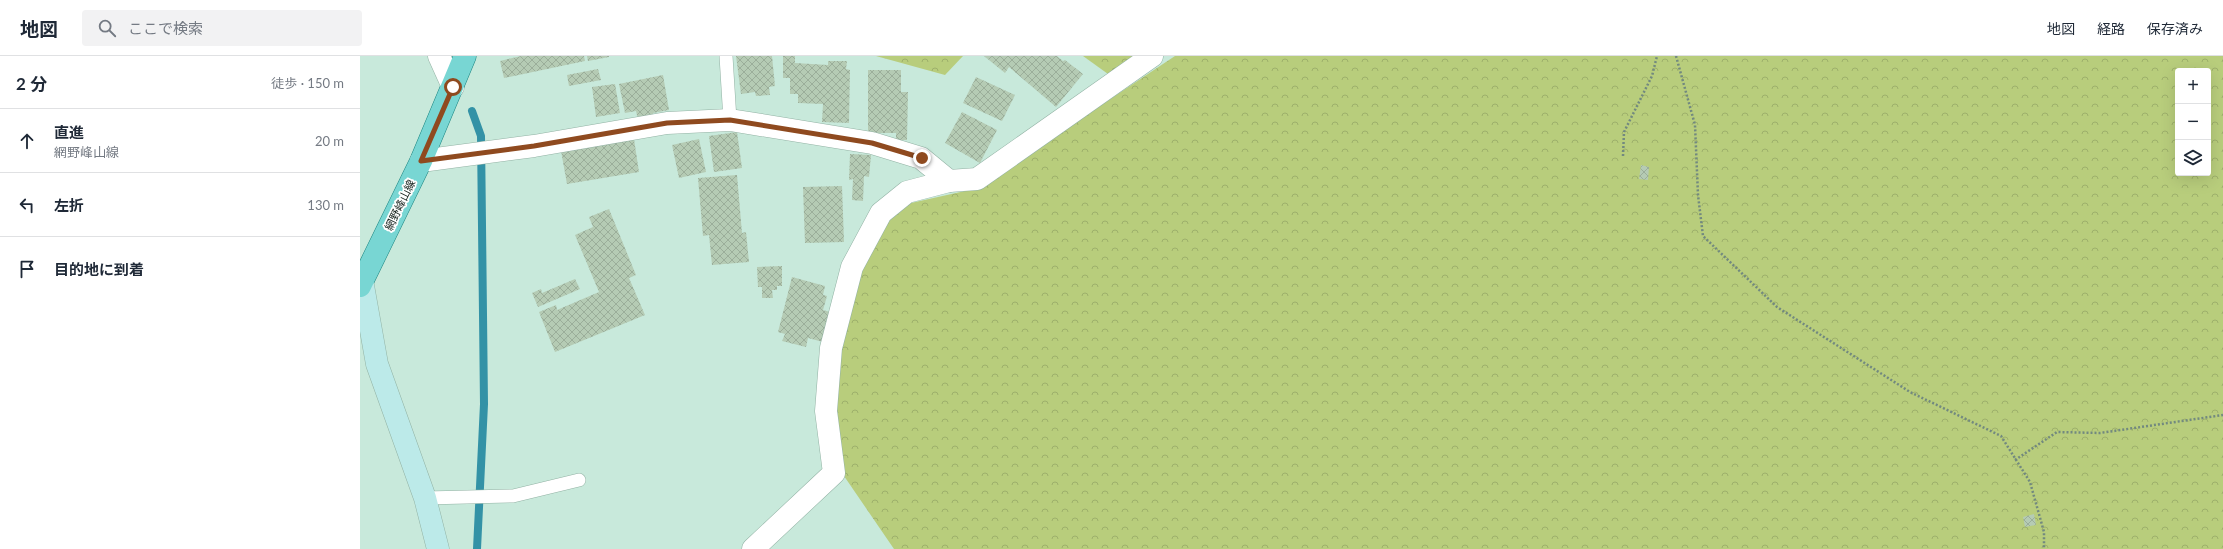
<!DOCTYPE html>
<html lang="ja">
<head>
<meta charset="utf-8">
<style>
  :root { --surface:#fff; --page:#f2f2f3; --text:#1f2937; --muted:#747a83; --line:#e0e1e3 }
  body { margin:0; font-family:Lato,"Noto Sans JP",sans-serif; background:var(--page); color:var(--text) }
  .controls { position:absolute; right:12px; top:12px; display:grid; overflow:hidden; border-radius:4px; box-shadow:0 4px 16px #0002 }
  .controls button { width:36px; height:36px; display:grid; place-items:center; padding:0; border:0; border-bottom:1px solid var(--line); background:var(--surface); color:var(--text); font:20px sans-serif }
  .stop { position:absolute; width:12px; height:12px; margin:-9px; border:3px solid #8f4a1f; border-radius:50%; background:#fff }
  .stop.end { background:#8f4a1f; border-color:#fff; box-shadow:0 1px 4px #0008 }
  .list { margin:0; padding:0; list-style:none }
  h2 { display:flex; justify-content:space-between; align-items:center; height:52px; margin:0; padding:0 16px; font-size:17px }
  h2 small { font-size:13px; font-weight:400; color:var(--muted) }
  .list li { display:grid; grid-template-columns:26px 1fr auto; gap:12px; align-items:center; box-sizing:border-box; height:64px; padding:0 16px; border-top:1px solid var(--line) }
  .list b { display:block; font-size:15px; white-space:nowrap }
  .list p { margin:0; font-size:13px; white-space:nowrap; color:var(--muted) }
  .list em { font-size:13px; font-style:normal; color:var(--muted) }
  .icon { flex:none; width:22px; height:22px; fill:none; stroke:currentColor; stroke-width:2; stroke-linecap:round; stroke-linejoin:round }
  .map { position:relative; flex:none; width:1863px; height:493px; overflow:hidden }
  header { display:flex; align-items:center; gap:24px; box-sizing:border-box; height:56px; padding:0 20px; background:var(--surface); border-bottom:1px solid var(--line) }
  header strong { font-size:19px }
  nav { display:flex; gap:22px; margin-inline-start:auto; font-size:14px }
  .search { width:280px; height:36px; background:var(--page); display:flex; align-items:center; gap:10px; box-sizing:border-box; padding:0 14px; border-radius:4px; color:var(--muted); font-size:15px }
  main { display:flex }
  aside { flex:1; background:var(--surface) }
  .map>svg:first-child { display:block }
  .forest { fill:url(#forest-crowns); fill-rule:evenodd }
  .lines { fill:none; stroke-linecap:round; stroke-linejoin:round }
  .stream { stroke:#3392a6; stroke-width:8 }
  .building { fill:url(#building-cross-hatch) }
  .lane-casing { stroke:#92b2a4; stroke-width:14 }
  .street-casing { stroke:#92b2a4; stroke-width:23 }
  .secondary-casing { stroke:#92b2a4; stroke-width:23 }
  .primary-casing { stroke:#1b8580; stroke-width:23 }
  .path { stroke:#72897f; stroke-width:2.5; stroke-dasharray:2 2; stroke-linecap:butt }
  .lane { stroke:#fff; stroke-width:13 }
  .street { stroke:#fff; stroke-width:22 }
  .secondary { stroke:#bceae9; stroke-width:22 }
  .primary { stroke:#78d6d3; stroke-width:22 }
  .route { stroke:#8f4a1f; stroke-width:5 }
  .labels { text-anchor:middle; stroke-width:3.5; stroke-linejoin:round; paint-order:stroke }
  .street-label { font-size:11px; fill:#16221d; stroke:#fff }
</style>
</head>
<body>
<header>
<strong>地図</strong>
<div class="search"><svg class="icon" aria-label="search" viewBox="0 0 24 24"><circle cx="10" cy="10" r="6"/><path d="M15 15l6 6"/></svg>ここで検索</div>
<nav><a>地図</a><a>経路</a><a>保存済み</a></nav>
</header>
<main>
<aside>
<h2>2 分<small>徒歩 · 150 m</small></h2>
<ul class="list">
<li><svg class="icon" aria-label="ahead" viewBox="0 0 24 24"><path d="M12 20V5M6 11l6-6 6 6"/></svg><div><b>直進</b><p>網野峰山線</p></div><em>20 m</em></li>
<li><svg class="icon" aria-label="left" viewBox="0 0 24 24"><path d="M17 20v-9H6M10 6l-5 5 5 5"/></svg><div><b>左折</b></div><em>130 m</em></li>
<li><svg class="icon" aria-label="arrive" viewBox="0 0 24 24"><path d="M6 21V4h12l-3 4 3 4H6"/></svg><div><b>目的地に到着</b></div></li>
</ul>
</aside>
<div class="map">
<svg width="1863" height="493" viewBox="0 0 1863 493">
  <defs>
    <pattern id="forest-crowns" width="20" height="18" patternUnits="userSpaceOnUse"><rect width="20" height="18" fill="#b8cd7c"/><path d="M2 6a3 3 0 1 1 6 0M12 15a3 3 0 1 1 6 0" fill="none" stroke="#9db06b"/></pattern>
    <pattern id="building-cross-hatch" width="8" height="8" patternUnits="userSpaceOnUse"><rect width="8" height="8" fill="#b5cbb4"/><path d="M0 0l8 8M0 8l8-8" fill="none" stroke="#9bae9a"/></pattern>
  </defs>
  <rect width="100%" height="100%" fill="#c8e9db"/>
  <g class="forest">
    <polygon points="516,0 603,0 585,19"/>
    <polygon points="723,0 777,0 748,18"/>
    <path d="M815 0H1863V493H534L484 420 474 354 478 295 499 215 530 164 551 147 623 131 687 85ZM1818 15H1848V117H1818Z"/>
  </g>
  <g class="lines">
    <polyline class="stream" points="112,55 121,80 124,348 117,493"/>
  </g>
  <g class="building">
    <polygon points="161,0 224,0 225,5 144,22 140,5"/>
    <polygon points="227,0 249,0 249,1 228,5"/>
    <polygon points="376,0 412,0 415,30 409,31 410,39 396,40 395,36 381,38"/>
    <polygon points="423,0 435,0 435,7 468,9 468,5 487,5 486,13 490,14 489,67 462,66 463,48 438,47 438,38 430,38 430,22 423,22"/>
    <polygon points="624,0 697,0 703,5 705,4 723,18 696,51 649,11 645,17"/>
    <polygon points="238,13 241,24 209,30 207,19"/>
    <polygon points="508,14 541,14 541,36 548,36 547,84 536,84 536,77 508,77"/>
    <polygon points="303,19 309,54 293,57 294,61 278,64 276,55 265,57 259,28"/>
    <polygon points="616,21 655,39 642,65 603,47"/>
    <polygon points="255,28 260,57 236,61 232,31"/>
    <polygon points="602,56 637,74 620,107 585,87"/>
    <polygon points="377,76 382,112 354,116 349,80"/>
    <polygon points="274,83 279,116 207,128 201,95"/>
    <polygon points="339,83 346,116 319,122 312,89"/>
    <polygon points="490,98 511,99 509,121 504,120 503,145 492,144 493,123 489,124"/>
    <polygon points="1281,109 1289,111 1288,124 1279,123"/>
    <polygon points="377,119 382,177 386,176 389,206 352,209 349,179 343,180 338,122"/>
    <polygon points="482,130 484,186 445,187 443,131"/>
    <polygon points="249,153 276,219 269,222 285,259 195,296 179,256 196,249 197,254 239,236 215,179 233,171 229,161"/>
    <polygon points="422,210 422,230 417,230 417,234 412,234 413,242 402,242 402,231 398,231 397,211"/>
    <polygon points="432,221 465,230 463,239 467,240 463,254 470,256 463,286 448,282 446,291 422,285 425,278 418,276"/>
    <polygon points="215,223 220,233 178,251 172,237 181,233 182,237"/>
    <polygon points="1674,458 1676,469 1665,471 1663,461"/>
  </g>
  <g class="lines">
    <g class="lane-casing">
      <g id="lane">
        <polyline points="366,0 370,64"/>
        <polyline points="65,442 153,440 219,424"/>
      </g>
    </g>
    <g class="street-casing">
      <g id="street">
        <polyline points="79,0 93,31"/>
        <polyline points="61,105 174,90 307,67 370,64 512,87 561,102 589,125"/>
        <polyline points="393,493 474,417 466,355 471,292 492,211 521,157 547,136 589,125 617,123 792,0"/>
      </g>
    </g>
    <g class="secondary-casing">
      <polyline id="secondary" points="0,220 2,224 17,308 65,442 78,493"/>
    </g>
    <g class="primary-casing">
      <polyline id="primary" points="0,230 61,105 105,0"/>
    </g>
    <g class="path">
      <polyline points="1316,0 1335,69 1338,139 1343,180 1417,251 1550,336 1641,380 1670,426 1684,476 1684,493"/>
      <polyline points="1263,100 1264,76 1292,20 1297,0"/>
      <polyline points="1655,404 1697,376 1740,377 1863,359"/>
    </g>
    <use href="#lane" class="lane"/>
    <use href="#street" class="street"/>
    <use href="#secondary" class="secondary"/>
    <use href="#primary" class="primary"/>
  </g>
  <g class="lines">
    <polyline class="route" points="93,31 61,105 174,90 307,67 370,64 512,87 562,102"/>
  </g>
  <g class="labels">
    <g class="street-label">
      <text transform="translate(40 149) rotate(-64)" y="4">網野峰山線</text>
    </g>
  </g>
</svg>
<div class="controls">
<button>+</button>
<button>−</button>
<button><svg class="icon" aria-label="layers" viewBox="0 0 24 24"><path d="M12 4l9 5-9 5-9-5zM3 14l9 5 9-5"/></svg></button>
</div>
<div class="stop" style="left:93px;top:31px"></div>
<div class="stop end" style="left:562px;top:102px"></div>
</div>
</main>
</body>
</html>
